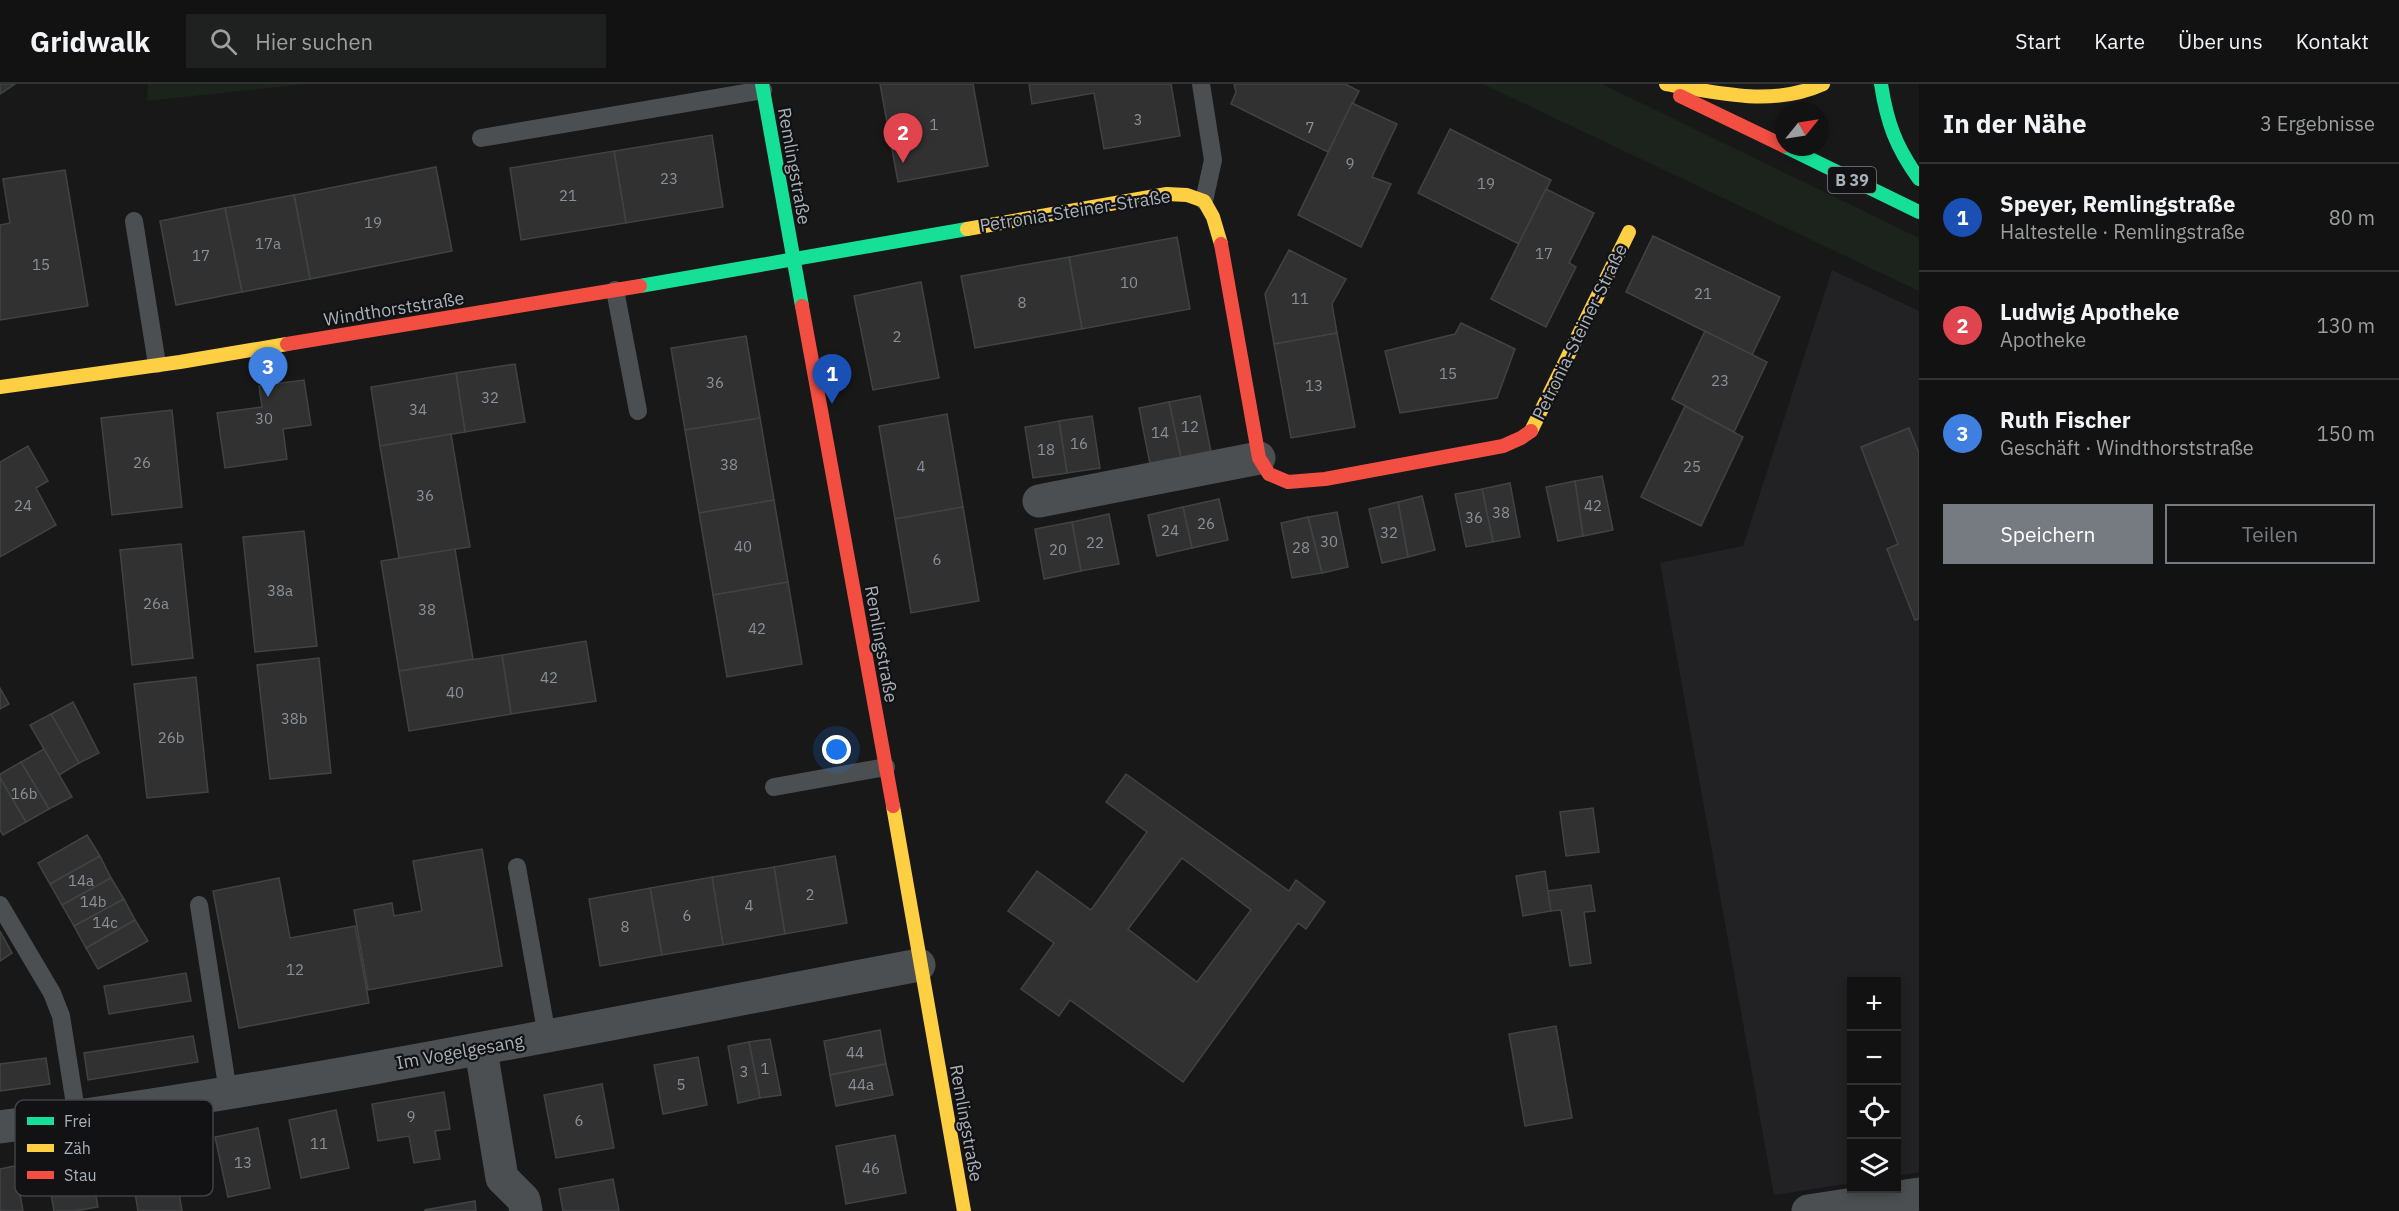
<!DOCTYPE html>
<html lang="de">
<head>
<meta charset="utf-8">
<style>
  :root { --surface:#121212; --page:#1f2020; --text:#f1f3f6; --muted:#9c9e9f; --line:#313232; --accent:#767b81 }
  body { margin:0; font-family:"IBM Plex Sans",sans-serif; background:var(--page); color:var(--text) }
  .controls { position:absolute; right:18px; bottom:18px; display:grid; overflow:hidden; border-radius:0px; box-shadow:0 3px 9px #0003 }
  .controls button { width:54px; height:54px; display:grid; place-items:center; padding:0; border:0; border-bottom:2px solid var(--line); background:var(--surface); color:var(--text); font:30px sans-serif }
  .compass { position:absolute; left:1775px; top:18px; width:54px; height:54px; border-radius:50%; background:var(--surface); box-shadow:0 3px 9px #0003; rotate:60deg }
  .you { position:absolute; left:837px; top:666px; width:21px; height:21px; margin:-15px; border:4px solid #fff; border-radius:50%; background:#1a73e8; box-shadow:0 0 0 9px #1a73e833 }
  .badge { display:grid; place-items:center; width:39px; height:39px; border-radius:50%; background:var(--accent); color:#fff; font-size:20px; font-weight:700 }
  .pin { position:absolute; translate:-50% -50px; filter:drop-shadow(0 2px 3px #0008) }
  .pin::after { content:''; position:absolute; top:32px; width:21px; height:18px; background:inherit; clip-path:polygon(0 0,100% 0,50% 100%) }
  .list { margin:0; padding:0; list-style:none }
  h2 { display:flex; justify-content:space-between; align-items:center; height:78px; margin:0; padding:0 24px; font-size:26px }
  h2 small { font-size:20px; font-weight:400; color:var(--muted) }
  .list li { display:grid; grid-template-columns:39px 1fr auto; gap:18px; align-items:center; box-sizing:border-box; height:108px; padding:0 24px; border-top:2px solid var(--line) }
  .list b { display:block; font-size:22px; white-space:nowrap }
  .list p { margin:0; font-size:20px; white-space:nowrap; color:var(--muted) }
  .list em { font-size:20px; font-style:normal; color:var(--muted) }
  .actions { display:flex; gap:12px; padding:18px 24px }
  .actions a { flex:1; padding:14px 0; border:2px solid var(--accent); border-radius:0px; text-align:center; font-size:21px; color:var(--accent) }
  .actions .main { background:var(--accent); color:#fff }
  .icon { flex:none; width:33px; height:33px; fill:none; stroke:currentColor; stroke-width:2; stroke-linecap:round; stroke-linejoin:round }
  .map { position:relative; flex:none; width:1919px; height:1127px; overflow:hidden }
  header { display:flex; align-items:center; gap:36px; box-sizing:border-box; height:84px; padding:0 30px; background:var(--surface); border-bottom:2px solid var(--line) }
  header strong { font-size:28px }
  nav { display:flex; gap:33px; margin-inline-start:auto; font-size:21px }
  .search { width:420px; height:54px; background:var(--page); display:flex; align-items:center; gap:15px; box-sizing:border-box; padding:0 21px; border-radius:0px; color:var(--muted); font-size:22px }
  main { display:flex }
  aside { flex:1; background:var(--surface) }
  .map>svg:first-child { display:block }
  .built { fill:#222224 }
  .green { fill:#1c231c }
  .building { fill:#313132; stroke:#404344; stroke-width:1.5; fill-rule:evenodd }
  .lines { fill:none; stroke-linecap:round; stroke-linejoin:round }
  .lane { stroke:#4c4f51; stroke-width:18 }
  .street { stroke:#4c4f51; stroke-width:33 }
  .fast { stroke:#16e098; stroke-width:14 }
  .slow { stroke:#ffcf43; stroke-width:14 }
  .jam { stroke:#f24e42; stroke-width:14 }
  .labels { text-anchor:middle; stroke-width:4.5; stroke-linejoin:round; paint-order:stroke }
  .number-label { font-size:15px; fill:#8b9197 }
  .shield { fill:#121214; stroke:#7c8188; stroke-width:1.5 }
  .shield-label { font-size:16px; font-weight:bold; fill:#a9b1b9 }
  .street-label { font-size:18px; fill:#a9b1b9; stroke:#121214 }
  .key { fill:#121214; stroke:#3f4246; stroke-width:1.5 }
  .key-label { font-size:16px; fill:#a9b1b9 }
</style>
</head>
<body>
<header>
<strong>Gridwalk</strong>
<div class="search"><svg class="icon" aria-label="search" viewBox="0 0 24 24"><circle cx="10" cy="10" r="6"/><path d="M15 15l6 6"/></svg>Hier suchen</div>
<nav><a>Start</a><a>Karte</a><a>Über uns</a><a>Kontakt</a></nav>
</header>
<main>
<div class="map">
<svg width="1919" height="1127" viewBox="0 0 1919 1127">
  <rect width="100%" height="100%" fill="#181818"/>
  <polygon class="built" points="1832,186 1919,227 1919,1088 1897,1092 1896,898 1852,898 1851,1099 1774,1111 1660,479 1743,462"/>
  <g class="green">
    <polygon points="148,0 305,0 147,17"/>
    <polygon points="1483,0 1602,0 1919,154 1919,207"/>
  </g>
  <g class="building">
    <polygon points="0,0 15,0 0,10"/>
    <polygon points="880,0 973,0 988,82 898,98"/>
    <polygon points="1029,0 1171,0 1180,52 1104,65 1094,9 1032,20"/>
    <polygon points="1234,0 1345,0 1359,7 1328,68 1231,20 1236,8"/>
    <polygon points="1352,19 1397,40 1372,93 1391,100 1361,163 1298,131"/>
    <polygon points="1450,45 1551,96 1519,160 1418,109"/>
    <polygon points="712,51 723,123 626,139 614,67"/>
    <polygon points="614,67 626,139 521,156 510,84"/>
    <polygon points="436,83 452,167 310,195 294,111"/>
    <polygon points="65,86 88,222 0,236 0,141 10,139 3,95"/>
    <polygon points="1546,105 1594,129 1569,179 1576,183 1546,243 1491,215"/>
    <polygon points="294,111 310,195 242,208 225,124"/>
    <polygon points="225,124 242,208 176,221 160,137"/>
    <polygon points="1653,152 1780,213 1752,271 1626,208"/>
    <polygon points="1177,153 1190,225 1082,245 1069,173"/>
    <polygon points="1289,166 1346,195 1332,220 1337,249 1274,260 1265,210"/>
    <polygon points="1069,173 1082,245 975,264 961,192"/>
    <polygon points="921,198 939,294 873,306 854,212"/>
    <polygon points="1461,239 1515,265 1497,314 1400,329 1385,267 1455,250"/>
    <polygon points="1705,247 1767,278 1734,348 1672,315"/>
    <polygon points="1337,249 1355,343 1291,354 1274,260"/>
    <polygon points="746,252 760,334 685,346 671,264"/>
    <polygon points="515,280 525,338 465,348 456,289"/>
    <polygon points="456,289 465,348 380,362 371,303"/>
    <polygon points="304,296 311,341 283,345 287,375 225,384 217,329 262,323 259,302"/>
    <polygon points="1200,312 1211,368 1181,374 1169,318"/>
    <polygon points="1169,318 1181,374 1150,380 1139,324"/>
    <polygon points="1685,322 1743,353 1701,442 1641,413"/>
    <polygon points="172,326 182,423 112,431 101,334"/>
    <polygon points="947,330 963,423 895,435 879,342"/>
    <polygon points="1092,332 1100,384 1067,389 1059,337"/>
    <polygon points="760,334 774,416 699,429 685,346"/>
    <polygon points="1059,337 1067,389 1033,394 1025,343"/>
    <polygon points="1909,344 1919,369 1919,535 1915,536 1887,465 1898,460 1861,363"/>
    <polygon points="451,350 470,463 399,474 380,362"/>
    <polygon points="28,362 48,397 36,404 56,441 0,473 0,378"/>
    <polygon points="1602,392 1613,446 1583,452 1575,397"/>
    <polygon points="1575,397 1583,452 1558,457 1546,403"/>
    <polygon points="1510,399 1520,453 1493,458 1482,405"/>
    <polygon points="1482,405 1493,458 1466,463 1455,410"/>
    <polygon points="1422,412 1435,466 1408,473 1398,418"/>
    <polygon points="1219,415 1228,456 1192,464 1183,423"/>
    <polygon points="774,416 788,498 713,511 699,429"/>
    <polygon points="1398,418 1408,473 1382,479 1369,425"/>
    <polygon points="963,423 979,517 911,529 895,435"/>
    <polygon points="1183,423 1192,464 1157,472 1148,431"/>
    <polygon points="1337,428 1348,483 1322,489 1308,433"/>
    <polygon points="1109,430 1119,480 1081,487 1072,438"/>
    <polygon points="1308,433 1322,489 1292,494 1281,439"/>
    <polygon points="1072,438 1081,487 1044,495 1035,445"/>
    <polygon points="304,447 317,562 255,568 243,453"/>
    <polygon points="181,460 193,574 132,581 120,466"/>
    <polygon points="455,465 473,575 399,587 381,477"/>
    <polygon points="788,498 802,580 727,593 713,511"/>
    <polygon points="586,557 596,617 511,630 502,571"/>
    <polygon points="502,571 511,630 409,647 399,587"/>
    <polygon points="319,574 331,689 270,695 257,581"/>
    <polygon points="196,593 208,708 147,714 134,600"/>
    <polygon points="0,604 9,620 0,625"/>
    <polygon points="73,618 99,669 79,679 51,630"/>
    <polygon points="51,630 79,679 59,691 30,641"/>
    <polygon points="44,665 72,713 49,725 21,678"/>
    <polygon points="21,678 49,725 26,738 0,694 0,690"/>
    <path d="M1126 690 1289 807 1296 796 1325 818 1306 845 1298 839 1183 998 1070 916 1059 932 1021 905 1054 859 1008 827 1037 787 1091 826 1147 748 1106 718ZM1182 774 1251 826 1197 898 1128 845Z"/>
    <polygon points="0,694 26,738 3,751 0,746"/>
    <polygon points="1593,724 1599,768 1566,772 1560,728"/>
    <polygon points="87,751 100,772 50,800 38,779"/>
    <polygon points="482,765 502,882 368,906 354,826 392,819 394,832 422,827 413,777"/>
    <polygon points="100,772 111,794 62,821 50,800"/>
    <polygon points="835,772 847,839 785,850 774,783"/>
    <polygon points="774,783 785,850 723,861 712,793"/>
    <polygon points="1545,787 1551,827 1523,832 1516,792"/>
    <polygon points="712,793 723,861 662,871 650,804"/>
    <polygon points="111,794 124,815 74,842 62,821"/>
    <polygon points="279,794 290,854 355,842 369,919 239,944 213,807"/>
    <polygon points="1591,801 1595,827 1584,828 1591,879 1570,882 1561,826 1551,827 1548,807"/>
    <polygon points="650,804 662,871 600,882 589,815"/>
    <polygon points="124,815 135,836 86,864 74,842"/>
    <polygon points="135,836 148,857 98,885 86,864"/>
    <polygon points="0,847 12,869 0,877"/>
    <polygon points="186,889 191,917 109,930 104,902"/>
    <polygon points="1556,942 1572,1034 1525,1042 1509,950"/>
    <polygon points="880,946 886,980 830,991 824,957"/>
    <polygon points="193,952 198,978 88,996 84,969"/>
    <polygon points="770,955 781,1011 760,1014 749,958"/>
    <polygon points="749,958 760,1014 738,1019 728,962"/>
    <polygon points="698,973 707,1021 663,1030 654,981"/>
    <polygon points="46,974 50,1000 0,1007 0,980"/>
    <polygon points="886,980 893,1011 836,1022 830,991"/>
    <polygon points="602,1000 614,1064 556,1074 544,1011"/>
    <polygon points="444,1008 450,1045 435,1047 440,1075 414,1079 409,1052 378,1057 372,1020"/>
    <polygon points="336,1026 349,1084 301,1094 289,1036"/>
    <polygon points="258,1044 270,1104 228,1113 215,1053"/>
    <polygon points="895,1051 906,1109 846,1120 836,1062"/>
    <polygon points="172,1065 182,1127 138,1127 129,1072"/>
    <polygon points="89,1073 98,1123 75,1127 54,1127 46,1081"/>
    <polygon points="15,1082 23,1127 0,1127 0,1085"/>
    <polygon points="613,1095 619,1127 563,1127 559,1105"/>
    <polygon points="475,1117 476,1127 425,1127 425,1126"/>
  </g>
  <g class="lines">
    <g class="lane">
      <polyline points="1201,0 1213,76 1204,117"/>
      <polyline points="481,54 763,6"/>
      <polyline points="134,137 157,280"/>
      <polyline points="615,206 638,327"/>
      <polyline points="774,703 886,683"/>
      <polyline points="517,783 547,952"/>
      <polyline points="0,821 52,909 61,932 77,1033"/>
      <polyline points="199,821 228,1008"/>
    </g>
    <g class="street">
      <polyline points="1039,417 1259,374"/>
      <polyline points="481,966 502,1094 524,1116 526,1127"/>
      <path d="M0 1043C308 1002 613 939 919 881"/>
      <polyline points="1808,1127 1919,1110"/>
    </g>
    <g class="fast">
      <polyline points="762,0 802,222"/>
      <path d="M1881 0C1887 39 1896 63 1919 95"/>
      <polyline points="1786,63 1919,128"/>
      <polyline points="640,202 967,145"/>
    </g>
    <g class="slow">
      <path d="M1666 0C1719 9 1772 23 1823 0"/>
      <polyline points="967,145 1167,110 1187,111 1204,117 1213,133 1221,160"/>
      <polyline points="0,303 180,278 287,260"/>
      <polyline points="1531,347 1629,148"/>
      <polyline points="893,722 964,1127"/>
    </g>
    <g class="jam">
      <polyline points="1680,12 1784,62"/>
      <polyline points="1221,160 1259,374 1269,390 1288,398 1325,395 1503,362 1521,354 1531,347"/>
      <polyline points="802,222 893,722"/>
      <polyline points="287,260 640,202"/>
    </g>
  </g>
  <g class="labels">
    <g class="number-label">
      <text x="1138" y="41">3</text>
      <text x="934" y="46">1</text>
      <text x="1310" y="49">7</text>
      <text x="1350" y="85">9</text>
      <text x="669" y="100">23</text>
      <text x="1486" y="105">19</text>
      <text x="568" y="117">21</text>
      <text x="373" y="144">19</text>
      <text x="268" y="165">17a</text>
      <text x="1544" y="175">17</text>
      <text x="201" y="177">17</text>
      <text x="41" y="186">15</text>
      <text x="1129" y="204">10</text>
      <text x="1703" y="215">21</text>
      <text x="1300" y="220">11</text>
      <text x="1022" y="224">8</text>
      <text x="897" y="258">2</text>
      <text x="1448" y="295">15</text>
      <text x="1720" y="302">23</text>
      <text x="715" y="304">36</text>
      <text x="1314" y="307">13</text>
      <text x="490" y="319">32</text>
      <text x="418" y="331">34</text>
      <text x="264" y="340">30</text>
      <text x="1190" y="348">12</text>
      <text x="1160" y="354">14</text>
      <text x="1079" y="365">16</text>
      <text x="1046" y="371">18</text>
      <text x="142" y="384">26</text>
      <text x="729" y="386">38</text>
      <text x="921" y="388">4</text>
      <text x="1692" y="388">25</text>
      <text x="425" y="417">36</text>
      <text x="23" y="427">24</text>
      <text x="1593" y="427">42</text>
      <text x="1501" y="434">38</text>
      <text x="1474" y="439">36</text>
      <text x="1206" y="445">26</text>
      <text x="1170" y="452">24</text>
      <text x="1389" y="454">32</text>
      <text x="1329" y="463">30</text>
      <text x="1095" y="464">22</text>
      <text x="743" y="468">40</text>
      <text x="1301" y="469">28</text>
      <text x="1058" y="471">20</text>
      <text x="937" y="481">6</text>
      <text x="280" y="512">38a</text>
      <text x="156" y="525">26a</text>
      <text x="427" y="531">38</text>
      <text x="757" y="550">42</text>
      <text x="549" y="599">42</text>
      <text x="455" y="614">40</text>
      <text x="294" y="640">38b</text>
      <text x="171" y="659">26b</text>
      <text x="24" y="715">16b</text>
      <text x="81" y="802">14a</text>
      <text x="810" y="816">2</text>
      <text x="93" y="823">14b</text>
      <text x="749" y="827">4</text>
      <text x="687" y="837">6</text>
      <text x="105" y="844">14c</text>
      <text x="625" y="848">8</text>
      <text x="295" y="891">12</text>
      <text x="855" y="974">44</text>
      <text x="765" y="990">1</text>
      <text x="744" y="993">3</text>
      <text x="681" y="1006">5</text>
      <text x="861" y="1006">44a</text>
      <text x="411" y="1038">9</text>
      <text x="579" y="1042">6</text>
      <text x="319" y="1065">11</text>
      <text x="243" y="1084">13</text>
      <text x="871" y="1090">46</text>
    </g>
    <rect class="shield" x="1828" y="83" width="48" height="26" rx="4.5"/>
    <g class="shield-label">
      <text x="1852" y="102">B 39</text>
    </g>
    <g class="street-label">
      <text transform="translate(794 82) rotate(80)" y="6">Remlingstraße</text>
      <text transform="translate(1075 127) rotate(-9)" y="6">Petronia-Steiner-Straße</text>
      <text transform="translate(394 225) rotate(-9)" y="6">Windthorststraße</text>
      <text transform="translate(1580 248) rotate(-64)" y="6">Petronia-Steiner-Straße</text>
      <text transform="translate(881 560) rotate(80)" y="6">Remlingstraße</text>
      <text transform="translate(460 968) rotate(-10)" y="6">Im Vogelgesang</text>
      <text transform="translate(966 1039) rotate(80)" y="6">Remlingstraße</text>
    </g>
  </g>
  <rect x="15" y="1016" width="198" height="96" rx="9" class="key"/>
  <rect x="27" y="1033" width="27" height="8" fill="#16e098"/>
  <rect x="27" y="1060" width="27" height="8" fill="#ffcf43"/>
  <rect x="27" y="1087" width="27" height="8" fill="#f24e42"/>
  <g class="key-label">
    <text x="64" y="1043">Frei</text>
    <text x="64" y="1070">Zäh</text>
    <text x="64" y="1097">Stau</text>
  </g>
</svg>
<div class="controls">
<button>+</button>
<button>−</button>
<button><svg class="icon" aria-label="locate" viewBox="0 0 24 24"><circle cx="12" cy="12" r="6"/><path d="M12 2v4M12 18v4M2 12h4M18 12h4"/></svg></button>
<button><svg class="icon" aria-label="layers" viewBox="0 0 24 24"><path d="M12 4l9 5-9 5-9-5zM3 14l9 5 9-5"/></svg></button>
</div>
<svg class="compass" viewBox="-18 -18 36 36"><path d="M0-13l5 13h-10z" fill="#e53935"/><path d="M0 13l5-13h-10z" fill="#9c9e9f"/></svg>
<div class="you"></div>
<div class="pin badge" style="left:832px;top:320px;background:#1a4fb4">1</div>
<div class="pin badge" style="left:903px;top:79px;background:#e0444e">2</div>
<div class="pin badge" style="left:268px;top:313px;background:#3f7fe0">3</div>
</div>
<aside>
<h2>In der Nähe<small>3 Ergebnisse</small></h2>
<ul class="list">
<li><span class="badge" style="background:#1a4fb4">1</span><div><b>Speyer, Remlingstraße</b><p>Haltestelle · Remlingstraße</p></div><em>80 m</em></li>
<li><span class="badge" style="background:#e0444e">2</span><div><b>Ludwig Apotheke</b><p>Apotheke</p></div><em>130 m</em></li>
<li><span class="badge" style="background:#3f7fe0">3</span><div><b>Ruth Fischer</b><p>Geschäft · Windthorststraße</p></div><em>150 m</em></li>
</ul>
<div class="actions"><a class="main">Speichern</a><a>Teilen</a></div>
</aside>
</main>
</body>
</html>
